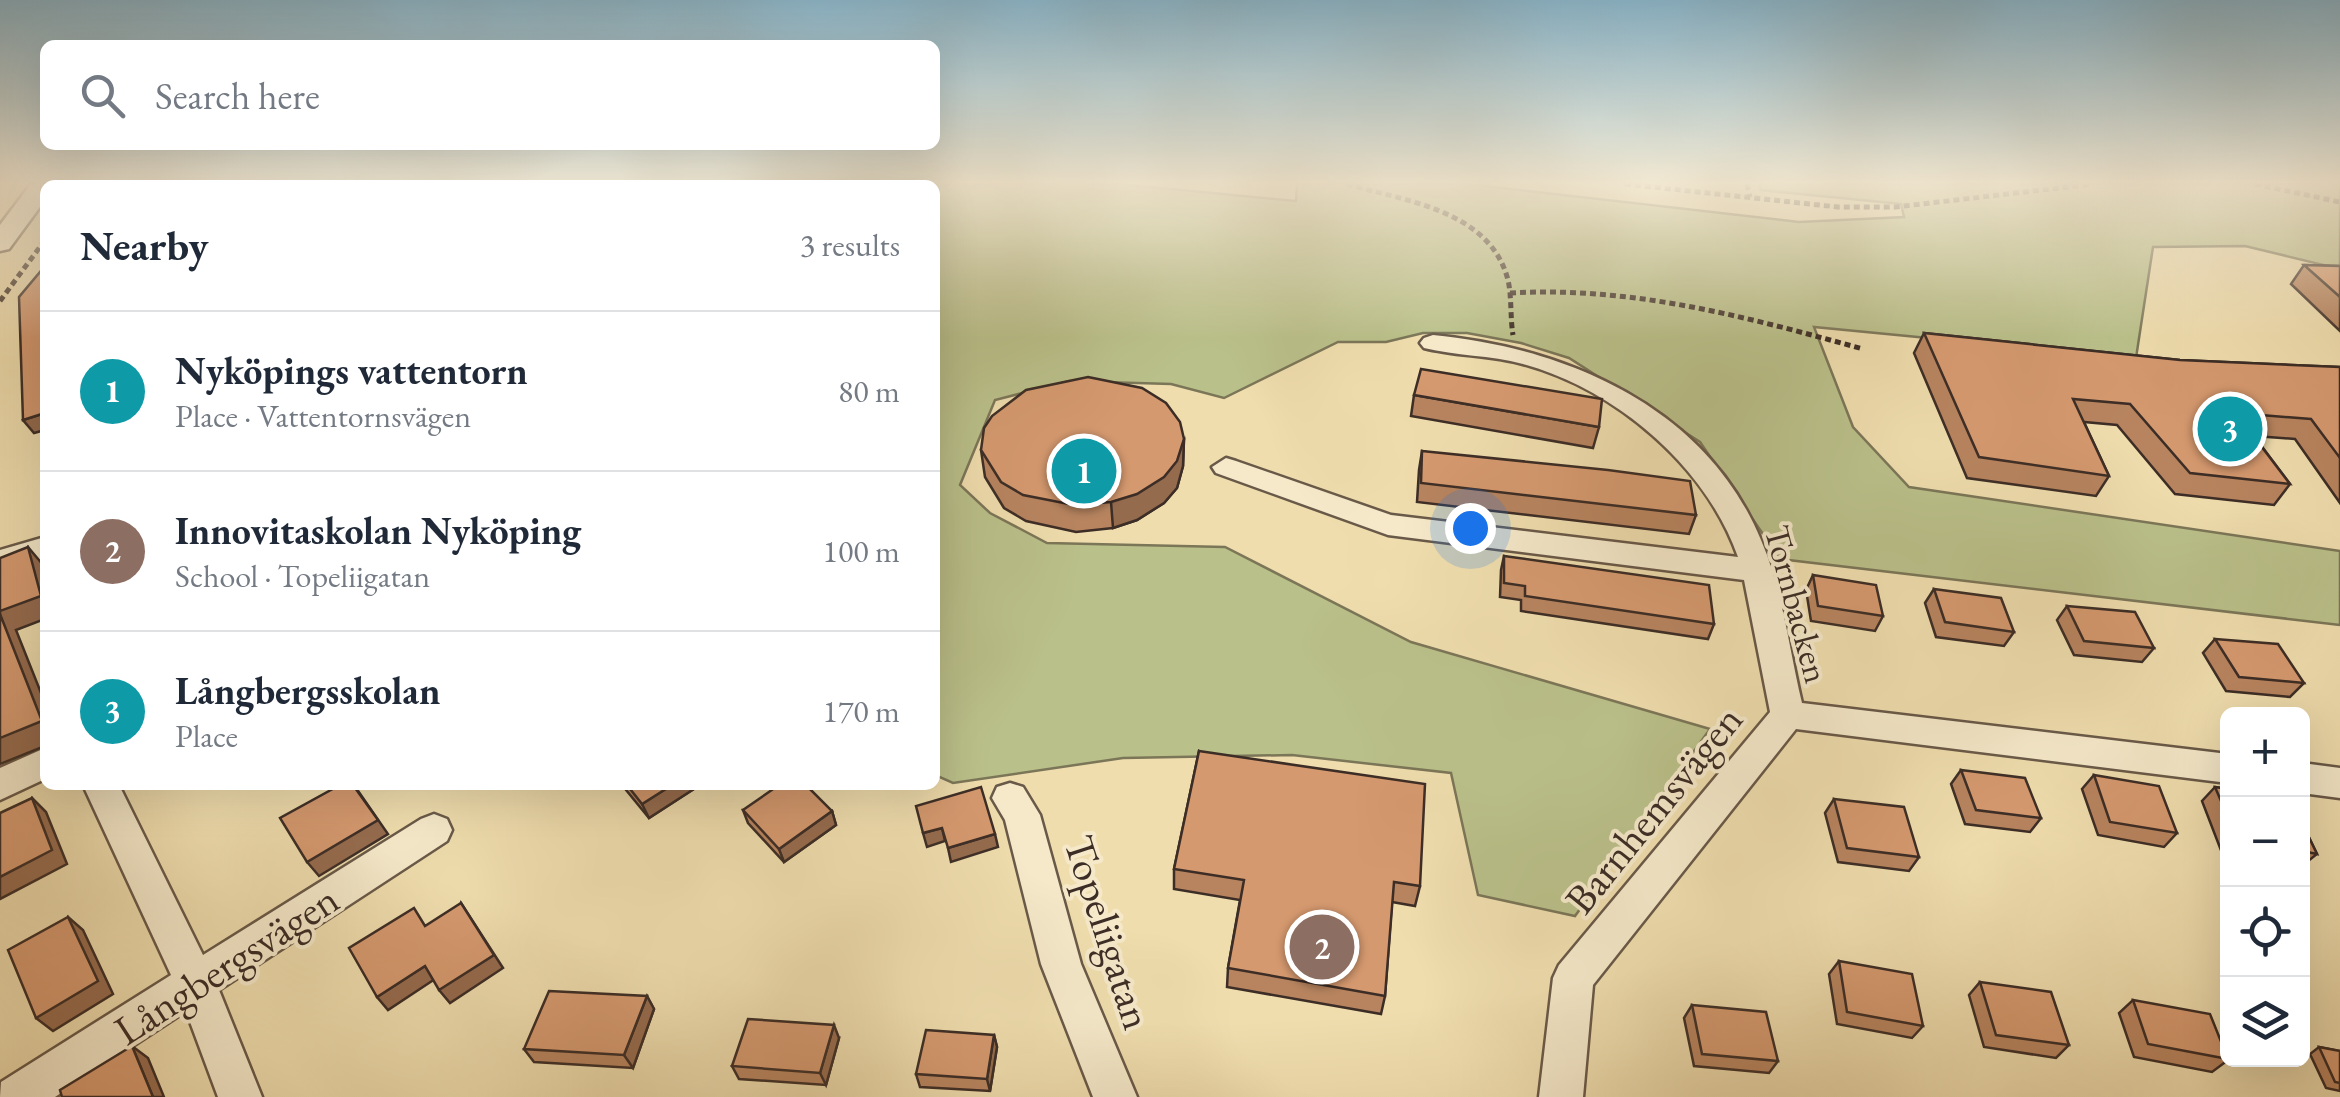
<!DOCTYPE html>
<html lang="en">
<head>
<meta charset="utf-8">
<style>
  :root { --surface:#fff; --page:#f6f6f7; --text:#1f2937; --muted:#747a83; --line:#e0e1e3; --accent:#0f766e }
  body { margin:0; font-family:"EB Garamond",serif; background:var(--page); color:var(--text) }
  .controls { position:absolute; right:30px; bottom:30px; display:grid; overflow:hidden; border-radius:15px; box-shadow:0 10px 40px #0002 }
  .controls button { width:90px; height:90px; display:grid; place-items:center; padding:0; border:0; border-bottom:2px solid var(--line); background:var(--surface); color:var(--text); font:50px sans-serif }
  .you { position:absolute; left:1470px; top:528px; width:35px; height:35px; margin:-25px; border:8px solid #fff; border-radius:50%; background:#1a73e8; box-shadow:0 0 0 15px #1a73e833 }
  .badge { display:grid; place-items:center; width:65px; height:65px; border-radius:50%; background:var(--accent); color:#fff; font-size:32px; font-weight:700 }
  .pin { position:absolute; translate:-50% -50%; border:5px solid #fff; box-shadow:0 2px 10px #0006 }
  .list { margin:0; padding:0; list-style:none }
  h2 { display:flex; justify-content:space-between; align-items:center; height:130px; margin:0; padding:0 40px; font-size:42px }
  h2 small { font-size:32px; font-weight:400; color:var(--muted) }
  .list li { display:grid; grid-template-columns:65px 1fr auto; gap:30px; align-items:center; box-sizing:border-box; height:160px; padding:0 40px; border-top:2px solid var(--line) }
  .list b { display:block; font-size:38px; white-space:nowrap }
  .list p { margin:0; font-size:32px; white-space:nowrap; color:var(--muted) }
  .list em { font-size:32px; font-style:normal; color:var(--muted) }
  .icon { flex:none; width:55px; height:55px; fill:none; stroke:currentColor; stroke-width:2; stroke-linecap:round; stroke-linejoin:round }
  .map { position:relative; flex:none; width:2340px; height:1097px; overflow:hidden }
  .search { position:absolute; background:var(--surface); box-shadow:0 10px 40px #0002; left:40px; top:40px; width:900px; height:110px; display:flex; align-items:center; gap:25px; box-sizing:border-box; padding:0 35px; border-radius:15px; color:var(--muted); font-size:38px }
  .panel { position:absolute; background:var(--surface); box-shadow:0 10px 40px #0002; left:40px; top:180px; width:900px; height:610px; border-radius:15px }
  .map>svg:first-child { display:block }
  .green { fill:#bac08a; stroke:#7b7658; stroke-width:2.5 }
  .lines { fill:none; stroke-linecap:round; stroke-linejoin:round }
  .minor-casing { stroke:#695948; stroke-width:5 }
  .tertiary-casing { stroke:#695948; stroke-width:5 }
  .path { stroke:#3c2d26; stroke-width:5; stroke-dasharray:6 4; stroke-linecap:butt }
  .minor { fill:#f5e9ca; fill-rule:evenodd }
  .tertiary { fill:#f5e9ca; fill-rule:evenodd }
  .wall { fill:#b7845f; stroke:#3c2d26; stroke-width:2.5 }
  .shaded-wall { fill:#956b4e; stroke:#3c2d26; stroke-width:2.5 }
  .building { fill:#d5996f; stroke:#3c2d26; stroke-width:2.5 }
  .labels { text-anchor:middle; stroke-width:8; stroke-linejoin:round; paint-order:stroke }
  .street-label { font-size:35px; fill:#3c2d26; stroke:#f5e9ca }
  .near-street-label { font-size:42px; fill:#3c2d26; stroke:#f5e9ca }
</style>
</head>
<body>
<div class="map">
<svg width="2340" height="1097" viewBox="0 0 2340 1097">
  <rect width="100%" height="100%" fill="#efddae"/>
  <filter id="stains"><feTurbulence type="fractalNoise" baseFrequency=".002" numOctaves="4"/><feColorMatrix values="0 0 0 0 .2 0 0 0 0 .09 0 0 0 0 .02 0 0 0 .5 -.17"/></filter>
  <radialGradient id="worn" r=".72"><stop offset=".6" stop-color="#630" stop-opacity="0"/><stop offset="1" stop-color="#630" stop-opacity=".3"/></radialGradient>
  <polygon class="green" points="1119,184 1296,201 1297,184 1467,184 1799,222 1904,217 1901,204 1761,190 1759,184 2340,184 2340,269 2245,246 2153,247 2136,358 1814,327 1853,427 1909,487 2340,551 2340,625 1780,559 1700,442 1569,358 1521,343 1467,333 1423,333 1386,342 1338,342 1224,398 1171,384 1069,381 995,400 960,485 990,513 1047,543 1225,547 1411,642 1710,729 1575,916 1478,895 1451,773 1292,755 1123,758 953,783 935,775 935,185 175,185"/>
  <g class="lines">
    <g class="minor-casing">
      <g id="minor">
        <path d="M1433 335C1567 348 1706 407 1761 540 1783 591 1789 649 1802 703L2228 754V783L1796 729 1593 985 1583 1097H1539L1553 978 1559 965 1770 712 1744 580 1388 535 1216 473 1212 467 1226 458 1236 461 1391 515 1738 557C1706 466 1615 389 1523 364 1490 355 1456 356 1424 348L1420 343 1424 338Z"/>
        <polygon points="45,537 45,558 0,572 0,550"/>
        <polygon points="45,748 45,779 0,800 0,768"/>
        <polygon points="2302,763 2340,768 2340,798 2302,793"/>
        <polygon points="1010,783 1023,787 1040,815 1081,964 1137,1097 1093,1097 1041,964 1005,820 992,798 997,787"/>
        <polygon points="83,785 119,785 203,955 421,819 434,814 447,819 452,830 447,841 219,990 262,1097 218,1097 186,1011 55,1097 0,1097 1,1082 171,975"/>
      </g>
    </g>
    <g class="tertiary-casing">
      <polygon id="tertiary" points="31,184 56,184 45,185 45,200 9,249 0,251 0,225"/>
    </g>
    <g class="path">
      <path d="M1347 184C1405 201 1490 210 1508 280 1512 298 1510 317 1513 335"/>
      <polyline points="1625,184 1838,207 1895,207 2093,184"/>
      <polyline points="1747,184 1750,197"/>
      <polyline points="2255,184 2340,202"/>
      <path d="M1510 293C1632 286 1747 317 1863 349"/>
      <polyline points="0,301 45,240"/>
    </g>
    <use href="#minor" class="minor"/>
    <use href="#tertiary" class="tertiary"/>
  </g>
  <g class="wall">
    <polygon points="2304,265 2340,266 2340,331 2291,284"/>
    <polygon points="1924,333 2180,360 2340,367 2340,503 2295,439 2254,436 2290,484 2274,505 2175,494 2117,425 2084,422 2109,476 2096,496 1967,478 1914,353"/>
    <polygon points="1414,395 1599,427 1593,448 1411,416"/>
    <polygon points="1184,439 1183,466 1177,488 1164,503 1137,520 1113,528 1076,532 1026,521 1004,508 985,477 981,450"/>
    <polygon points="1422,451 1696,515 1689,534 1417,502 1419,470"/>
    <polygon points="1504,556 1714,624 1708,639 1521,611 1521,600 1500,597 1501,570"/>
    <polygon points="1813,575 1883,616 1875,631 1811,621 1806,590"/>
    <polygon points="1934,589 2014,632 2004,646 1936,637 1925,603"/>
    <polygon points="2067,606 2154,648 2142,662 2074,655 2057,620"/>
    <polygon points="2215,639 2304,683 2290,697 2226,691 2203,653"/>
    <polygon points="1199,751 1420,886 1415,906 1392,902 1385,996 1381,1014 1227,987 1228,968 1240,900 1174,889 1174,869"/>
    <polygon points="1961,770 2041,818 2030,832 1965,824 1951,784"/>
    <polygon points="2094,775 2177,833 2164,847 2098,835 2082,789"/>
    <polygon points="622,785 700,785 649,818"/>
    <polygon points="2215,787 2228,789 2228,854 2222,853 2202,801"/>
    <polygon points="1834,799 1919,857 1909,871 1838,862 1825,813"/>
    <polygon points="743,810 832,811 836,825 784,862 748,823"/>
    <polygon points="2302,823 2317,854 2302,866"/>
    <polygon points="1839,961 1923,1026 1912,1038 1837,1024 1829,974"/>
    <polygon points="1980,982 2069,1045 2056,1058 1984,1047 1969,995"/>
    <polygon points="647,996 654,1009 633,1068 534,1062 524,1049"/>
    <polygon points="2133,1000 2228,1060 2212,1072 2134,1057 2119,1013"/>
    <polygon points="1692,1005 1778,1061 1769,1073 1694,1066 1684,1018"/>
    <polygon points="994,1035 997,1047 990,1091 920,1087 916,1074"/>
    <polygon points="839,1038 826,1085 739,1079 732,1066"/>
    <polygon points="2319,1047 2340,1051 2340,1091 2326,1088 2310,1054"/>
  </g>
  <g class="shaded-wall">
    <polygon points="45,413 45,430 34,433 23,420"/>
    <polygon points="1184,439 1183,466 1177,488 1164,503 1137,520 1113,528 1111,502"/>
    <polygon points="28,547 44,566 45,569 45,619 16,630 45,703 45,746 0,764 0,611"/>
    <polygon points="354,785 388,834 319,876 307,862"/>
    <polygon points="672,785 700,785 649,818 642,804"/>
    <polygon points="32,798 46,812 67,864 0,899 0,877"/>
    <polygon points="832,811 836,825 784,862 779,849"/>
    <polygon points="942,828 945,841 927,847 923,833"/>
    <polygon points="995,834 998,847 951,862 948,848"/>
    <polygon points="461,903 503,968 450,1003 439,990"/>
    <polygon points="68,917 83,930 113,994 53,1031 36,1018"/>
    <polygon points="425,966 435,979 388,1010 377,997"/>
    <polygon points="647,996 654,1009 633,1068 624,1055"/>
    <polygon points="834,1025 839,1038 826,1085 820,1073"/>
    <polygon points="994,1035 997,1047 990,1091 987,1079"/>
    <polygon points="132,1046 148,1058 164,1097 153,1097"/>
  </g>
  <g class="building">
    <polygon points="2304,265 2340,266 2340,297"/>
    <polygon points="45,266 45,413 23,420 19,297"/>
    <polygon points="1924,333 2180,360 2340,367 2340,458 2311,419 2236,413 2290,484 2190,473 2130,404 2073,399 2109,476 1979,457"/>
    <polygon points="1421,369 1602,399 1599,427 1414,395"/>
    <polygon points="1088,377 1142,388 1166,403 1180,422 1184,439 1177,461 1164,477 1137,494 1111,502 1074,505 1023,495 1001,482 981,450 984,428 992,416 1026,390"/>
    <polygon points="1422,451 1608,470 1690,481 1696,515 1421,483"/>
    <polygon points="28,547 41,596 0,611 0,558"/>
    <polygon points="1504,556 1709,585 1714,624 1525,596 1525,586 1504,583"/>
    <polygon points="1813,575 1876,585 1883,616 1818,606"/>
    <polygon points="1934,589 2001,598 2014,632 1945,622"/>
    <polygon points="2067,606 2135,612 2154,648 2084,641"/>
    <polygon points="0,614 42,721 0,738"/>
    <polygon points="2215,639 2278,644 2304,683 2239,677"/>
    <polygon points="1199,751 1425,784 1420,886 1394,882 1385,996 1228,968 1244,880 1174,869"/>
    <polygon points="1961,770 2025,778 2041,818 1976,810"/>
    <polygon points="2094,775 2159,786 2177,833 2110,822"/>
    <polygon points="340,785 353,785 378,820 307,862 280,818"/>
    <polygon points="627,785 672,785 642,804"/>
    <polygon points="779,785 806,785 832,811 779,849 743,810"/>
    <polygon points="981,787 995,834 948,848 942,828 923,833 916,806"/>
    <polygon points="2215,787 2228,789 2228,817"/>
    <polygon points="32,798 52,850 0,877 0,813"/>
    <polygon points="1834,799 1904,807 1919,857 1847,848"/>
    <polygon points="2302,823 2317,854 2302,851"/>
    <polygon points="461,903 494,955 439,990 425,966 377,997 349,948 414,908 425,926"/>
    <polygon points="68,917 98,981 36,1018 8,950"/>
    <polygon points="1839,961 1912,974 1923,1026 1847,1012"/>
    <polygon points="1980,982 2051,992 2069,1045 1996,1035"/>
    <polygon points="549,991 647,996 624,1055 524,1049"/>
    <polygon points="2133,1000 2210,1014 2228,1059 2148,1044"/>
    <polygon points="1692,1005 1766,1012 1778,1061 1702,1054"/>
    <polygon points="748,1019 834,1025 820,1073 732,1066"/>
    <polygon points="926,1030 994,1035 987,1079 916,1074"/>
    <polygon points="132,1046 153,1097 62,1097 60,1090"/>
    <polygon points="2319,1047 2340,1051 2340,1083 2335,1082"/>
  </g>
  <linearGradient id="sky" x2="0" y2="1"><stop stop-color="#89b7ce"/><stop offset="0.54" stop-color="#f8f0db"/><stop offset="1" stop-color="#f8f0db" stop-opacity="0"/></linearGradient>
  <rect width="2340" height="338" fill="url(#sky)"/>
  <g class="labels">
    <g class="street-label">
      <text transform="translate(1797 604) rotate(75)" y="12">Tornbacken</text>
    </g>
    <g class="near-street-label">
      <text transform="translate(1653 809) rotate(-51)" y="15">Barnhemsvägen</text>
      <text transform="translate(1109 932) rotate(72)" y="15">Topeliigatan</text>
      <text transform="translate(226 964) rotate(-33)" y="15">Långbergsvägen</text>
    </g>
  </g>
  <rect width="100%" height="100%" filter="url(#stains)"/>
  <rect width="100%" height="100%" fill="url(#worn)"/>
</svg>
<div class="controls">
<button>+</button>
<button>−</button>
<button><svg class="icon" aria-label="locate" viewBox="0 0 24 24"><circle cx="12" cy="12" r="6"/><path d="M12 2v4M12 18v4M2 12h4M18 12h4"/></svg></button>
<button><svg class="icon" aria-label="layers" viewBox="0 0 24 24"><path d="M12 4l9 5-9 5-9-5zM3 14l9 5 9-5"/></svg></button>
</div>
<div class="you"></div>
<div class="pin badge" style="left:1084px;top:471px;background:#0f9aa8">1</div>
<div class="pin badge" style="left:1322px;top:947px;background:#8d6e63">2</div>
<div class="pin badge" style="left:2230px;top:429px;background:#0f9aa8">3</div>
<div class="search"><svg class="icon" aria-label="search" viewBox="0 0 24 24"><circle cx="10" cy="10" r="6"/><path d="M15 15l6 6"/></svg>Search here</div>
<section class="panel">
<h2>Nearby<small>3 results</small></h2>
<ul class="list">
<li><span class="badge" style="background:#0f9aa8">1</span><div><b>Nyköpings vattentorn</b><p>Place · Vattentornsvägen</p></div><em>80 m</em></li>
<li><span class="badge" style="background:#8d6e63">2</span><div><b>Innovitaskolan Nyköping</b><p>School · Topeliigatan</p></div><em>100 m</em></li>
<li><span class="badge" style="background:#0f9aa8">3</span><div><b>Långbergsskolan</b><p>Place</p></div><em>170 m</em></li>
</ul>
</section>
</div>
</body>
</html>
